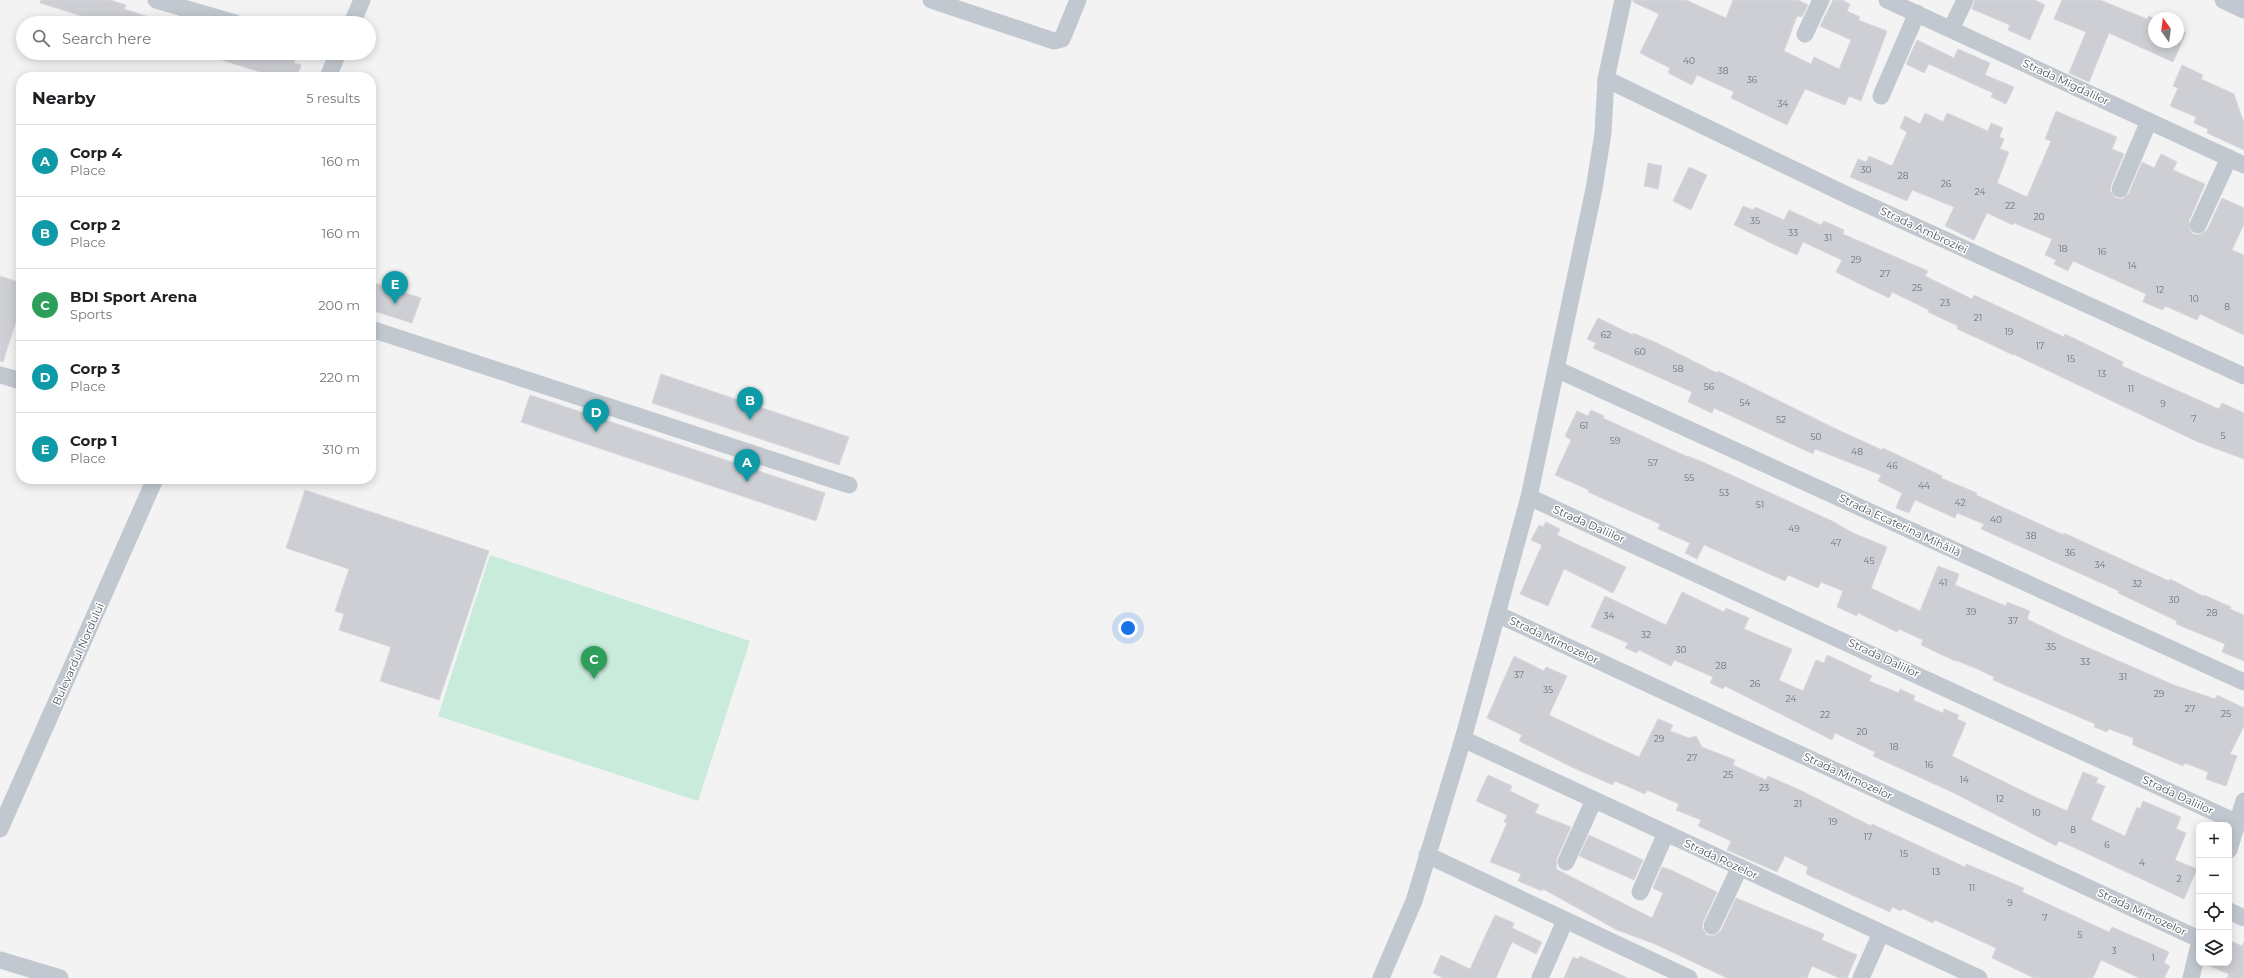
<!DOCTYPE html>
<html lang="en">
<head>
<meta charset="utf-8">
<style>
  :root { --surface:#fff; --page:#f2f2f2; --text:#202124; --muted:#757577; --line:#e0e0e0; --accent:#0b8043 }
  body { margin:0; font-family:Montserrat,sans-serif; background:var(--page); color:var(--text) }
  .controls { position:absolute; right:12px; bottom:12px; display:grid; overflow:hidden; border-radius:8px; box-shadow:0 2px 10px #0003 }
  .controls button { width:36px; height:36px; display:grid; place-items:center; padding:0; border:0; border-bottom:1px solid var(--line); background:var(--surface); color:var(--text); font:20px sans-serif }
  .compass { position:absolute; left:2148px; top:12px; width:36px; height:36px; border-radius:50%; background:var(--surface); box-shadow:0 2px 10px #0003; rotate:346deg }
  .you { position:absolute; left:1128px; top:628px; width:14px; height:14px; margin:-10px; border:3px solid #fff; border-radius:50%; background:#1a73e8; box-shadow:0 0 0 6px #1a73e833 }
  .badge { display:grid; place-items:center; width:26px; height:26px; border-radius:50%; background:var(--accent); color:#fff; font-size:13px; font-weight:700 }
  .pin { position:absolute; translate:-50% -33px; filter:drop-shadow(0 1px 2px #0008) }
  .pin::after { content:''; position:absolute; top:21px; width:14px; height:12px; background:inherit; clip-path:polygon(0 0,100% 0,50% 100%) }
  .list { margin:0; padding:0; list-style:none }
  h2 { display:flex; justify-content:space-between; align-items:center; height:52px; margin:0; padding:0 16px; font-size:17px }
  h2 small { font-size:13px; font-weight:400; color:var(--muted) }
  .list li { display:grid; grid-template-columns:26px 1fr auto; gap:12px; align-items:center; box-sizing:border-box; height:72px; padding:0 16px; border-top:1px solid var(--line) }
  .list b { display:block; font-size:15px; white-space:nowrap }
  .list p { margin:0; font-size:13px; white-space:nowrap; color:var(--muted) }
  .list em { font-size:13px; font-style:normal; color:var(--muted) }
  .icon { flex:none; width:22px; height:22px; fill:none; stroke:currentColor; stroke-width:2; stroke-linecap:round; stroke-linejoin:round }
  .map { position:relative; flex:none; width:2244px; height:978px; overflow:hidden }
  .search { position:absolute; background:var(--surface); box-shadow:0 2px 10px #0003; left:16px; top:16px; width:360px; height:44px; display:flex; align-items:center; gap:10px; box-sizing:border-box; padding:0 14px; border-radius:22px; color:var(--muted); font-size:15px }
  .panel { position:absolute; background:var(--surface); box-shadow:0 2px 10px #0003; left:16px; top:72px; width:360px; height:412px; border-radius:16px }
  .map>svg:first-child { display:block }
  .green { fill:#c8ebdb }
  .building { fill:#cdcfd4; stroke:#d8d8dd }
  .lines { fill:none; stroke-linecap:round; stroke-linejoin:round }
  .minor { stroke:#c2c8cf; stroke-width:17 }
  .labels { text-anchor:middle; stroke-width:3; stroke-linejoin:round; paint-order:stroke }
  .number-label { font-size:9px; fill:#6c727c }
  .street-label { font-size:11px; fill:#4c535e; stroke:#fff }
</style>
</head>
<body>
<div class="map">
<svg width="2244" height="978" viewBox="0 0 2244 978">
  <rect width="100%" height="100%" fill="#f4f3f3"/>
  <polygon class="green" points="490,555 750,641 698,801 438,716"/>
  <g class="building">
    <polygon points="41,0 110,0 126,5 124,9 158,20 157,23 104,23 40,3"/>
    <polygon points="1633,0 1686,0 1726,18 1733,0 1798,0 1808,5 1802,17 1797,16 1784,51 1811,64 1814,57 1839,69 1851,40 1820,26 1833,0 1842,0 1850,4 1847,11 1860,17 1858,20 1887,31 1861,101 1849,96 1845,105 1805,89 1787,125 1731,98 1734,92 1697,75 1692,85 1668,73 1670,68 1640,53 1659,14 1633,2"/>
    <polygon points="1975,0 2035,0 2045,5 2030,40 2008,30 2010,25 1972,9"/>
    <polygon points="2062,0 2100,0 2147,19 2149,16 2154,19 2154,42 2178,42 2178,29 2186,33 2173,62 2109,33 2089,82 2069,73 2086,32 2054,19"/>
    <polygon points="1917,40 1954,58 1958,49 1990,63 1985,75 2014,87 2006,104 1991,97 1993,93 1929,64 1924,73 1906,64"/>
    <polygon points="209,53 280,53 295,58 294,63 301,65 297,77 276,77 209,56"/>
    <polygon points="2182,65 2203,75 2201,79 2234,94 2244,123 2244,150 2207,133 2208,129 2194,123 2196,117 2170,106 2178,88 2173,86"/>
    <polygon points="2056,111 2117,137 2112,149 2124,154 2111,185 2110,191 2116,198 2122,199 2129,193 2142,162 2154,168 2161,154 2177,162 2173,170 2205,184 2189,221 2190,230 2193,234 2199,235 2207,230 2222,198 2244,208 2244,224 2232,250 2244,255 2244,335 2200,314 2197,320 2165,306 2163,310 2143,302 2146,294 2073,261 2068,271 2054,264 2056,260 2045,255 2052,239 2014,223 2013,225 1987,213 1974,240 1945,226 1954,207 1912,190 1907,201 1850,177 1858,159 1866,162 1869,156 1892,166 1907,132 1900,128 1905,116 1920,124 1925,113 1943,122 1947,113 1988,131 1991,123 2003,128 1999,137 2004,139 2000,149 2009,152 1997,183 2027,197 2051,141 2045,139"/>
    <polygon points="1648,163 1662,166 1658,189 1644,186"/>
    <polygon points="1689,167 1707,175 1691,210 1673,201"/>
    <polygon points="1743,206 1753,210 1755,207 1784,220 1789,210 1821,225 1824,221 1844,230 1843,234 1928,271 1925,276 1972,299 1974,295 2064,337 2065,334 2123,362 2122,366 2219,409 2222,403 2244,413 2244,459 2198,442 2013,354 2013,355 1988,343 1957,329 1958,326 1928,312 1929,310 1892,292 1889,298 1864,286 1836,272 1842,260 1803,242 1797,255 1773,244 1734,225"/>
    <polygon points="0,276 21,283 21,306 3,362 0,361"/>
    <polygon points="371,282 421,298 412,323 371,310"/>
    <polygon points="1598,318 1633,335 1633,333 1657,343 1717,373 1718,371 1733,378 1834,428 1882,450 1883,448 1942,476 1941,478 1977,493 1976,495 2064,535 2064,533 2169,581 2170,579 2203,596 2204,595 2231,607 2230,609 2244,615 2244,661 2222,652 2225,644 2176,624 2177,621 2118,593 2119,591 1981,529 1984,524 1957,513 1955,518 1915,500 1909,513 1896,508 1902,493 1878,481 1881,475 1815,449 1813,454 1714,408 1712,413 1688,402 1692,392 1593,348 1596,343 1587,339"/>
    <polygon points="661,374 849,437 839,465 652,403"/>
    <polygon points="530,395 825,493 816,521 521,422"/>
    <polygon points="1591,410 1604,416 1603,418 1688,457 1688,456 1705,463 1832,521 1853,533 1887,547 1871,588 1920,611 1938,566 1959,574 1955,585 2006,606 2007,602 2030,611 2027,619 2066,638 2174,685 2215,699 2217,695 2244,708 2244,726 2230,754 2237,756 2226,786 2206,779 2208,772 2185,763 2183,766 2133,745 2133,738 2109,729 2107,732 2094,727 2095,724 1993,680 1994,677 1975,668 1955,660 1955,661 1921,645 1923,640 1899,629 1897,632 1858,613 1857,616 1837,607 1843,591 1821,582 1818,588 1788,575 1785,581 1704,545 1697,559 1685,553 1690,543 1658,529 1660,524 1588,492 1589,490 1555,475 1571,440 1565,436 1577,411 1588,416"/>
    <polygon points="305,490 489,551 439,700 380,681 391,647 339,630 344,614 335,611 349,569 286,548"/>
    <polygon points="1546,522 1560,529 1557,535 1626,567 1613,593 1564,569 1548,606 1520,594 1542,545 1531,540 1539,525 1543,527"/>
    <polygon points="1682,592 1724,612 1726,608 1749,618 1744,629 1792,649 1779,680 1803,691 1816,660 1824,663 1827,655 1872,676 1869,681 1899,693 1900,689 1915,696 1913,700 1943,713 1944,709 1959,715 1957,719 1966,723 1952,756 2031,795 2067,811 2083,772 2098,778 2096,783 2105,786 2091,820 2125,836 2137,807 2140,809 2143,801 2181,817 2176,829 2186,833 2175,860 2197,869 2184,899 2071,846 2059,841 2056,846 1954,793 1873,756 1875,752 1835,733 1832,740 1725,686 1723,689 1710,683 1713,677 1674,660 1671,666 1639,650 1637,653 1625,648 1628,643 1591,627 1605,596 1666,625"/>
    <polygon points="1514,656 1544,671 1546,667 1567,676 1549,715 1606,742 1639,757 1658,719 1673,725 1670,731 1689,738 1696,736 1702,747 1735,760 1733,765 1766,780 1768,776 1802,791 1871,826 1872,824 1965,867 1966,864 2024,888 2022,892 2109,932 2112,927 2149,943 2169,952 2164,963 2170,966 2164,978 2139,978 2101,960 2093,978 2034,978 1992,958 1996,948 1935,920 1933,923 1903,909 1901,911 1892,907 1890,912 1865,901 1806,874 1808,867 1785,856 1777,872 1727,850 1731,841 1698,826 1701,820 1676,810 1679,804 1647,790 1645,794 1615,781 1613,785 1578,770 1519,741 1522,735 1487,718"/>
    <polygon points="1488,775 1512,786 1510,791 1539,805 1535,813 1571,827 1557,858 1556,869 1652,918 1663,893 1653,888 1662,867 1671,870 1717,892 1703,922 1702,927 1707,935 1713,936 1721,931 1736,898 1824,934 1822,940 1857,955 1847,978 1839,978 1812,966 1807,978 1727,978 1655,944 1617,930 1543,889 1542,891 1518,881 1521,874 1490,862 1507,823 1504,822 1507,815 1476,801"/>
    <polygon points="1589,835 1643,860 1634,880 1579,856"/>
    <polygon points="1495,915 1514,923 1512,928 1542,942 1536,954 1512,942 1496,978 1443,978 1433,973 1441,955 1470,969"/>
    <polygon points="2229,940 2242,946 2244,942 2244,978 2227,978 2229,974 2205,964 2229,963"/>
    <polygon points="1580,956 1628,978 1564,978 1573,957 1578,959"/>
  </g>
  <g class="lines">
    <g class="minor">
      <polyline points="156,0 235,23"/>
      <polyline points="931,0 1054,41 1062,39 1078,0"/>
      <polyline points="1887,0 2244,165"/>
      <polyline points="2223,0 2244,10"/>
      <polyline points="352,23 362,0"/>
      <polyline points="1951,29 1965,0"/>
      <polyline points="1805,34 1821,0"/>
      <polyline points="328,77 338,53"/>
      <polyline points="1606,79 1853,198 2244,376"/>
      <polyline points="1881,96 1917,13"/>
      <polyline points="2120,189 2149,121"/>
      <polyline points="2198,225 2229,158"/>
      <polyline points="371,329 849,485"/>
      <polyline points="1556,369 2244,682"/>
      <polyline points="0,375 21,381"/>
      <polyline points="1529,497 2238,823"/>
      <polyline points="1497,614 2199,939"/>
      <polyline points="1463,739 1979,978"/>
      <polyline points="0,829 155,479"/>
      <polyline points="2229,850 2244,801"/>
      <polyline points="1427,855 1689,978"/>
      <polyline points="1566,862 1594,800"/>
      <polyline points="1640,892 1666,833"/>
      <polyline points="2229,911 2244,918"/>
      <polyline points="1712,926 1740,867"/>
      <polyline points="0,960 60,978"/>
      <polyline points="1381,978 1414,901 1463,739 1529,497 1594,189 1603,133 1606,79 1623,0"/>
      <polyline points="1540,978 1565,921"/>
      <polyline points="1861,978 1881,933"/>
      <polyline points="2191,978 2199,945"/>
    </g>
  </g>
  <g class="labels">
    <g class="number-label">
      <text x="1689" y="64">40</text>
      <text x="1723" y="74">38</text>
      <text x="1752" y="83">36</text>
      <text x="1783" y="107">34</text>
      <text x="1866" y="173">30</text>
      <text x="1903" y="179">28</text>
      <text x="1946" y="187">26</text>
      <text x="1980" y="195">24</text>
      <text x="2010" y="209">22</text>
      <text x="2039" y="220">20</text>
      <text x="1755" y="224">35</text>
      <text x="1793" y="236">33</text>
      <text x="1828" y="241">31</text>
      <text x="2063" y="252">18</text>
      <text x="2102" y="255">16</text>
      <text x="1856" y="263">29</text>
      <text x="2132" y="269">14</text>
      <text x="1885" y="277">27</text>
      <text x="1917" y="291">25</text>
      <text x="2160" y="293">12</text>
      <text x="2194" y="302">10</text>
      <text x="1945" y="306">23</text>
      <text x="2227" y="310">8</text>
      <text x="1978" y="321">21</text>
      <text x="2009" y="335">19</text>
      <text x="1606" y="338">62</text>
      <text x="2040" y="349">17</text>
      <text x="1640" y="355">60</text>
      <text x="2071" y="362">15</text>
      <text x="1678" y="372">58</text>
      <text x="2102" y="377">13</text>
      <text x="1709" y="390">56</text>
      <text x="2131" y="392">11</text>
      <text x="1745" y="406">54</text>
      <text x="2163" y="407">9</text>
      <text x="2194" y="422">7</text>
      <text x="1781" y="423">52</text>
      <text x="1584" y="429">61</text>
      <text x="2223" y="439">5</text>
      <text x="1816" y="440">50</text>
      <text x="1615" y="444">59</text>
      <text x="1857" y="455">48</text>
      <text x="1653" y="466">57</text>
      <text x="1892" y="469">46</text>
      <text x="1689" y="481">55</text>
      <text x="1924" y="489">44</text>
      <text x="1724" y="496">53</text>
      <text x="1960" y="506">42</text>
      <text x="1760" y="508">51</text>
      <text x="1996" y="523">40</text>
      <text x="1794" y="532">49</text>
      <text x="2031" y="539">38</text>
      <text x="1836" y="546">47</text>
      <text x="2070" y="556">36</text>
      <text x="1869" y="564">45</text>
      <text x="2100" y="568">34</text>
      <text x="1943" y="586">41</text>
      <text x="2137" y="587">32</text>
      <text x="2174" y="603">30</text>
      <text x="1971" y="615">39</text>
      <text x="2212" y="616">28</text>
      <text x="1609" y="619">34</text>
      <text x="2013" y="624">37</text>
      <text x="1646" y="638">32</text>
      <text x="2051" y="650">35</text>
      <text x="1681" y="653">30</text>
      <text x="2085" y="665">33</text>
      <text x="1721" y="669">28</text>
      <text x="1519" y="678">37</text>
      <text x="2123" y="680">31</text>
      <text x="1755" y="687">26</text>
      <text x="1548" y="693">35</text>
      <text x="2159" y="697">29</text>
      <text x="1791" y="702">24</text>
      <text x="2190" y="712">27</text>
      <text x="2226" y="717">25</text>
      <text x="1825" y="718">22</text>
      <text x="1862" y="735">20</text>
      <text x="1659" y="742">29</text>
      <text x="1894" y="750">18</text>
      <text x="1692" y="761">27</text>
      <text x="1929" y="768">16</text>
      <text x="1728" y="778">25</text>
      <text x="1964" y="783">14</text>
      <text x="1764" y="791">23</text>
      <text x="2000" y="802">12</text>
      <text x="1798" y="807">21</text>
      <text x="2036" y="816">10</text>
      <text x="1833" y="825">19</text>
      <text x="2073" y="833">8</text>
      <text x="1868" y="840">17</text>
      <text x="2107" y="848">6</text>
      <text x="1904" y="857">15</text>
      <text x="2142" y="866">4</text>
      <text x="1936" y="875">13</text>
      <text x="2179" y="882">2</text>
      <text x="1972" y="891">11</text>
      <text x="2010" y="906">9</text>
      <text x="2045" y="921">7</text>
      <text x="2080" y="938">5</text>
      <text x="2114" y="954">3</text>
      <text x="2153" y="961">1</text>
    </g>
    <g class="street-label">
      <text transform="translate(2066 82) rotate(25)" y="4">Strada Migdalilor</text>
      <text transform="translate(1924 230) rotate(25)" y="4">Strada Ambroziei</text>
      <text transform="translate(1589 524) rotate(24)" y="4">Strada Daliilor</text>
      <text transform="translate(1900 525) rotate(25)" y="4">Strada Ecaterina Mihăilă</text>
      <text transform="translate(1554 640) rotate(25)" y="4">Strada Mimozelor</text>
      <text transform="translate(78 654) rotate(-66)" y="4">Bulevardul Nordului</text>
      <text transform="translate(1884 658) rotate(25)" y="4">Strada Daliilor</text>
      <text transform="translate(1848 776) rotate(25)" y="4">Strada Mimozelor</text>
      <text transform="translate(2178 795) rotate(25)" y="4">Strada Daliilor</text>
      <text transform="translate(1721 859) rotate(25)" y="4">Strada Rozelor</text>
      <text transform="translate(2142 912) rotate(25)" y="4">Strada Mimozelor</text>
    </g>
  </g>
</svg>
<div class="controls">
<button>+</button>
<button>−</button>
<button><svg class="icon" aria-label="locate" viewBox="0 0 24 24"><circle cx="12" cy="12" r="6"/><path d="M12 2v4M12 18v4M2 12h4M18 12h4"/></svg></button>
<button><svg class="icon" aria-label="layers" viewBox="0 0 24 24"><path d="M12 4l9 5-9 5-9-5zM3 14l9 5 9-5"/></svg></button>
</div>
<svg class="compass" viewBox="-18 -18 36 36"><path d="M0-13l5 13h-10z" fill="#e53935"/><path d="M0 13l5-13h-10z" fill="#757577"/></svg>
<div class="you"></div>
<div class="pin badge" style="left:747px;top:482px;background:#0f9aa8">A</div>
<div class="pin badge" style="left:750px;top:420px;background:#0f9aa8">B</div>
<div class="pin badge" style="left:594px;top:679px;background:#2e9e5b">C</div>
<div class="pin badge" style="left:596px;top:432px;background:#0f9aa8">D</div>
<div class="pin badge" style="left:395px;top:304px;background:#0f9aa8">E</div>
<div class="search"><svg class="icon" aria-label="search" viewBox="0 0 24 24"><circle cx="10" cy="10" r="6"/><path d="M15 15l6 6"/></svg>Search here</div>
<section class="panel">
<h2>Nearby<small>5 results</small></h2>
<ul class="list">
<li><span class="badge" style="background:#0f9aa8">A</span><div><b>Corp 4</b><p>Place</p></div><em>160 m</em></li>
<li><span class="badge" style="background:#0f9aa8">B</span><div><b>Corp 2</b><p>Place</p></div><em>160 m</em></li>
<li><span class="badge" style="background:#2e9e5b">C</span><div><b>BDI Sport Arena</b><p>Sports</p></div><em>200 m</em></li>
<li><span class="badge" style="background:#0f9aa8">D</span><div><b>Corp 3</b><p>Place</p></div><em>220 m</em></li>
<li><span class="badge" style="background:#0f9aa8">E</span><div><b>Corp 1</b><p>Place</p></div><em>310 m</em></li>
</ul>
</section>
</div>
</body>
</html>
